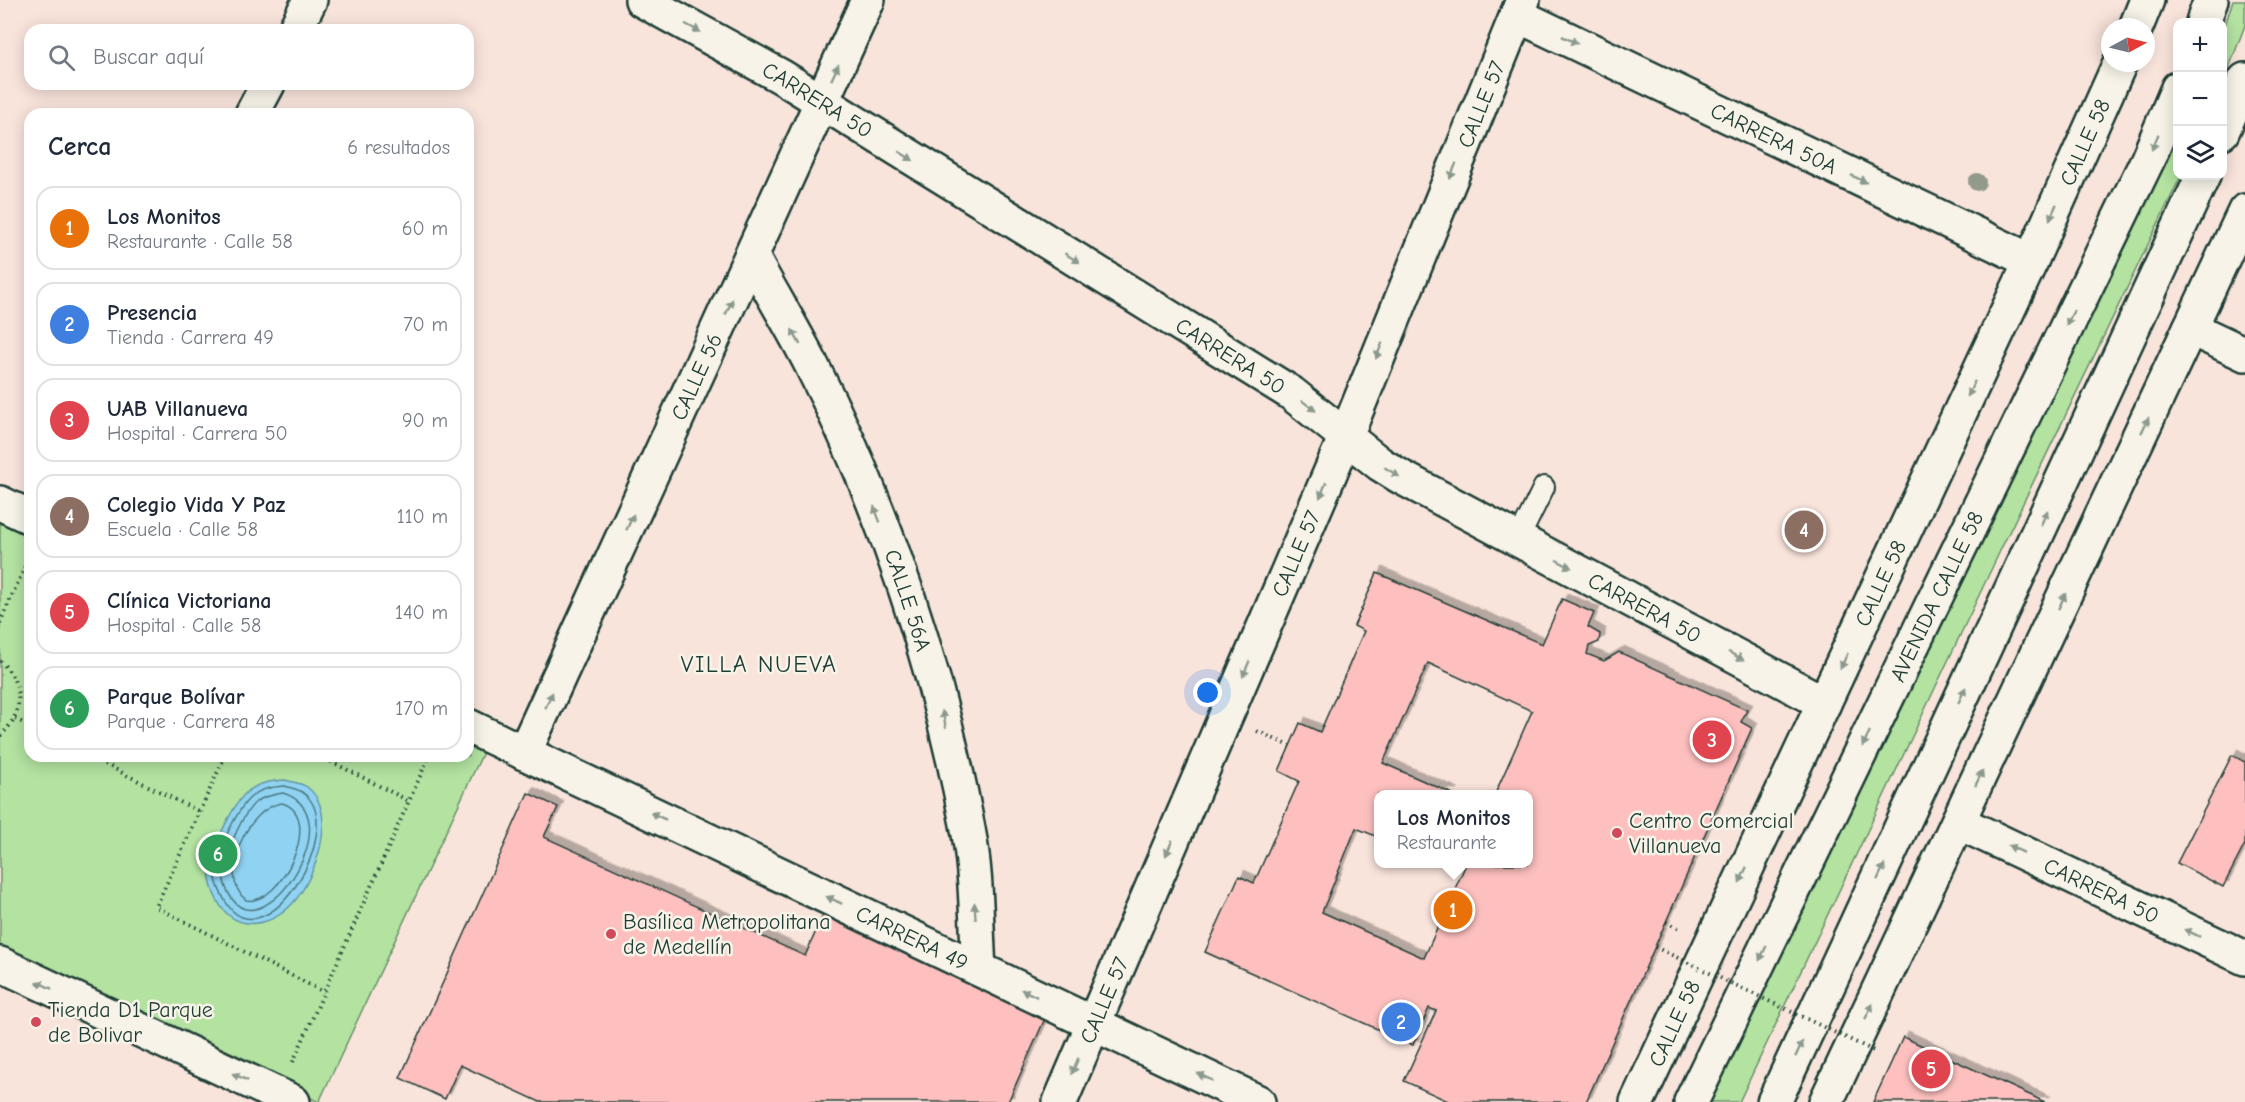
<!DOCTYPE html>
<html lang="es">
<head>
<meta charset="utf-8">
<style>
  :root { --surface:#fff; --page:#f2f2f3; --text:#1f2937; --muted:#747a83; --line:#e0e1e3; --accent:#d1495b }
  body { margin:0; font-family:"Comic Neue",sans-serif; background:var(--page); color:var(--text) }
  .controls { position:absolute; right:18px; top:18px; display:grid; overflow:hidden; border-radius:12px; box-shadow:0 3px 15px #0003 }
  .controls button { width:54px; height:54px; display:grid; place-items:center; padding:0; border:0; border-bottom:2px solid var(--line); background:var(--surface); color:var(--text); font:30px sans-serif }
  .compass { position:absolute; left:2101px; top:18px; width:54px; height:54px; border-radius:50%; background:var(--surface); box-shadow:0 3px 15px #0003; rotate:83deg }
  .you { position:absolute; left:1208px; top:693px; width:21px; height:21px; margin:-15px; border:4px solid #fff; border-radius:50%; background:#1a73e8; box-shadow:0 0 0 9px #1a73e833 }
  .badge { display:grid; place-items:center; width:39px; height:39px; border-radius:50%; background:var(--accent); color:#fff; font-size:20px; font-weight:700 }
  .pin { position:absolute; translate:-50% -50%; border:3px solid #fff; box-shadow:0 2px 6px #0006 }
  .popup { position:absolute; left:1374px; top:790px; width:159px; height:78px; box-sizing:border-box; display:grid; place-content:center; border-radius:12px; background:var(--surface); filter:drop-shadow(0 2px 4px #0005); font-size:20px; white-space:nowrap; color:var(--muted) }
  .popup b { font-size:22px; color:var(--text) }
  .popup::after { content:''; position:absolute; left:50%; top:100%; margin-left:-12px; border:12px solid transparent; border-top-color:var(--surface) }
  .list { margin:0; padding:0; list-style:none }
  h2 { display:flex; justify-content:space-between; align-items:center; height:78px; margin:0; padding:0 24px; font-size:26px }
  h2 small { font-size:20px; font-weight:400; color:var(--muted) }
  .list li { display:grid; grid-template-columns:39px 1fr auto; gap:18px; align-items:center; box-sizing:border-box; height:84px; margin:0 12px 12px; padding:0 12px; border:2px solid var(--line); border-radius:18px }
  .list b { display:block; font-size:22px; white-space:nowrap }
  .list p { margin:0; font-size:20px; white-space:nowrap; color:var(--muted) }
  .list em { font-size:20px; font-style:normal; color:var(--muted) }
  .icon { flex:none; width:33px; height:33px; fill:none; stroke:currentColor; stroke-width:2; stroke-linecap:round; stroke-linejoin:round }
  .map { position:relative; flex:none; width:2245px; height:1102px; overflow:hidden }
  .search { position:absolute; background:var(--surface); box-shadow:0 3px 15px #0003; left:24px; top:24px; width:450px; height:66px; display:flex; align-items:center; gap:15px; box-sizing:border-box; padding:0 21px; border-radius:18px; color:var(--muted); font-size:22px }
  .panel { position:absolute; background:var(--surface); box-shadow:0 3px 15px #0003; left:24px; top:108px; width:450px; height:654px; border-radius:18px }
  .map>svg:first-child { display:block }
  .green { fill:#b3e2a1; stroke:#69906a; stroke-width:1.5 }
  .water { fill:#90d2f2; stroke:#6396a6; stroke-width:1.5 }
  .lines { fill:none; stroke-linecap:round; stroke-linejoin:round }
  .shore { stroke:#4c7980; stroke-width:1.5 }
  .building { fill:#fdc0bf; stroke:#1f3d34; stroke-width:1.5; fill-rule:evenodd; filter:url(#shadow) }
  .lane-casing { stroke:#1f3d34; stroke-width:24 }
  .street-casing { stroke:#1f3d34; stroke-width:38 }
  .secondary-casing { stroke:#1f3d34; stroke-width:38 }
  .primary-casing { stroke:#1f3d34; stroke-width:38 }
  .path { stroke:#1f3d34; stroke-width:4; stroke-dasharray:1.5 4.5; stroke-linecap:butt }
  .lane { stroke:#f7f3e8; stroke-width:20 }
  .street { stroke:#f7f3e8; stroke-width:33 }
  .secondary { stroke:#f7f3e8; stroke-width:33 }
  .primary { stroke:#f7f3e8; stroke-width:33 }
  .path-bridge { stroke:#1f3d34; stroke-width:4; stroke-dasharray:1.5 4.5; stroke-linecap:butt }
  .tree { fill:#929a8c }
  .oneway { fill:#8b988e }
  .poi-dot { fill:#d1495b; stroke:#f7f3e8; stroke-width:2 }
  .labels { text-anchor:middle; stroke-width:5; stroke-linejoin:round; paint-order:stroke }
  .street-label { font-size:22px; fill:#1f3d34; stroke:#f7f3e8 }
  .poi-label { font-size:22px; fill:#1f3d34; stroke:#f7f3e8; text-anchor:start }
  .neighbourhood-label { font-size:24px; letter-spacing:1.5px; fill:#1f3d34; stroke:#f7f3e8 }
</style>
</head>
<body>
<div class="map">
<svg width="2245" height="1102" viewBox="0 0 2245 1102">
  <defs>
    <filter id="shadow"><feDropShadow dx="5.5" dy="-5.5" stdDeviation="0" flood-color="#0004"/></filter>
  </defs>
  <rect width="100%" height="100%" fill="#f9e4dc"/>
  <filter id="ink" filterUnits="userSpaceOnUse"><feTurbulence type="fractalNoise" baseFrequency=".0167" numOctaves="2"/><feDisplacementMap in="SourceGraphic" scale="12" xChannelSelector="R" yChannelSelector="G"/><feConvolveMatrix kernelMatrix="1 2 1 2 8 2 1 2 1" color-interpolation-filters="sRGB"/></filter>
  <g filter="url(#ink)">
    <g class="green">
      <polygon points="2233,0 2245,0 2245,25 2223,84 2223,32"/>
      <polygon points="2177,137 2178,176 2181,176 2000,551 1739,1102 1710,1102"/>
      <polygon points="0,511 30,525 30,756 468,756 468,732 488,742 319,1102 0,953"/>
    </g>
    <path class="water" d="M285 780C291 782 301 783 307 787 340 811 315 880 292 904 270 928 234 933 217 900 212 890 208 876 210 865 213 847 233 804 247 792 258 783 271 781 285 780Z"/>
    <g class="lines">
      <g class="shore">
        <path d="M285 786C290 788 298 789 302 792 353 826 261 973 223 897 218 888 214 876 216 866 218 849 238 808 251 797 261 788 273 787 285 786Z"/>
        <path d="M283 793C353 815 266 945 233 900 226 891 221 877 224 866 228 849 243 812 257 801 266 796 273 795 283 793Z"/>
        <path d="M282 803C325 815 281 907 246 900 216 876 248 807 282 803Z"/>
      </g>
    </g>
    <g class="building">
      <path d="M1377 573 1542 644 1562 599 1594 613 1588 627 1600 634 1599 642 1589 646 1587 654 1604 661 1619 652 1747 710 1741 722 1752 728 1586 1102H1450L1404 1081 1436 1011 1429 1008 1413 1045 1205 952 1239 876 1254 883 1299 781 1279 771 1300 723 1320 732 1364 631 1354 626ZM1428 663 1532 711 1495 794H1528V864H1466L1424 958 1322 912 1356 828 1378 837V794H1453L1383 763Z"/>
      <polygon points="2232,755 2245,762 2245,844 2223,887 2177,863"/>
      <polygon points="528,793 558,807 544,837 805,956 824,913 1047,1014 1008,1102 540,1102 460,1065 445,1099 400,1078"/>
      <polygon points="1903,1037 2045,1102 1873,1102"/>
    </g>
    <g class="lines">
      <g class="lane-casing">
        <polyline id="lane" points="1518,540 1544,487"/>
      </g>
      <g class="street-casing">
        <g id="street">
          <path id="s1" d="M1517 15 2031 261"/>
          <polyline points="295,30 310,0"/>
          <polyline points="252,114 268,84"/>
          <path id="s2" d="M752 257C771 293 793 328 811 364 885 509 938 669 968 829 977 874 976 923 979 969"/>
          <polyline points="2190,328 2245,354"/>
          <polyline points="0,503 30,517"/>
          <path id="s3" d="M468 726 1258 1102"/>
          <path id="s4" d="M524 753 868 0"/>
        </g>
      </g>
      <g class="secondary-casing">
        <g id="secondary">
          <path id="s5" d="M642 0 782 77 1291 393 1380 464 1401 477 1824 703"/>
          <polyline points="2136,27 2147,0"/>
          <path id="s6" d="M1958 822 2245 958"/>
          <polyline points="0,964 293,1102"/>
          <path id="s7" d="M1060 1102 1346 436 1523 0"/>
          <path id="s8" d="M1637 1102 2031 261 2120 63"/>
          <polyline points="1826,1102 2245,211"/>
        </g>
      </g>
      <g class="primary-casing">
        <g id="primary">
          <polyline points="2203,22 2211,0"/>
          <polyline points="2222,132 2245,80"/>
          <path id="s9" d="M1691 1102 2148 159 2178 88"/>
          <polyline points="1774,1102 2203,176"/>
        </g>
      </g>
      <g class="path">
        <polyline points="0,623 30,555"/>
        <path d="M0 661C24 683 25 714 0 736"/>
        <polyline points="15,719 30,726"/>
        <polyline points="1257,731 1290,746"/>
        <polyline points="89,756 200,812"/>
        <polyline points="225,756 156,907 324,992"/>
        <polyline points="320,756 409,801"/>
        <polyline points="1666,922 1678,928"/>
        <polyline points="293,1062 429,756"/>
      </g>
      <use href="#lane" class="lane"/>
      <use href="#street" class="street"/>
      <use href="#secondary" class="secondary"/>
      <use href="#primary" class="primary"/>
      <polyline class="path-bridge" points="1655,947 1874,1051"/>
    </g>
    <circle class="tree" cx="1977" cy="182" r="9"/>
    <defs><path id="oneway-solid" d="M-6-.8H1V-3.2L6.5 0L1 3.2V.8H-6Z" transform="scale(1.5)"/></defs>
    <g class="oneway">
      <use href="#oneway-solid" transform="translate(693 28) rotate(28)"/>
      <use href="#oneway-solid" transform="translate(1570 40) rotate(26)"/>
      <use href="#oneway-solid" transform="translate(835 72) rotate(-65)"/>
      <use href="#oneway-solid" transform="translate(2155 142) rotate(113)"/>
      <use href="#oneway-solid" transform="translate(906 156) rotate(32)"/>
      <use href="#oneway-solid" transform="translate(1453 171) rotate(112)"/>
      <use href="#oneway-solid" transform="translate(1859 179) rotate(26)"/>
      <use href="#oneway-solid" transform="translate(2053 212) rotate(114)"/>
      <use href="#oneway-solid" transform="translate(1072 258) rotate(32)"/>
      <use href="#oneway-solid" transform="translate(729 307) rotate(-65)"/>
      <use href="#oneway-solid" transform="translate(2070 318) rotate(116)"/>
      <use href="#oneway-solid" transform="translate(796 337) rotate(-119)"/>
      <use href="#oneway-solid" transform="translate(1379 351) rotate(112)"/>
      <use href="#oneway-solid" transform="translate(1971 389) rotate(115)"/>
      <use href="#oneway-solid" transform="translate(1309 406) rotate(37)"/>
      <use href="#oneway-solid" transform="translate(2145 425) rotate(-65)"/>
      <use href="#oneway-solid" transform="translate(1392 472) rotate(32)"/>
      <use href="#oneway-solid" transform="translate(1323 490) rotate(113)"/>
      <use href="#oneway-solid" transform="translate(877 514) rotate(-111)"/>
      <use href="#oneway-solid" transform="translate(2044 518) rotate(-65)"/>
      <use href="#oneway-solid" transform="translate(630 522) rotate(-65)"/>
      <use href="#oneway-solid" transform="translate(1564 564) rotate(28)"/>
      <use href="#oneway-solid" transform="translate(2062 601) rotate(-65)"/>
      <use href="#oneway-solid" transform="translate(1736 656) rotate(28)"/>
      <use href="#oneway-solid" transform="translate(1844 661) rotate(115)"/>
      <use href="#oneway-solid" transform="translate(1246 669) rotate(113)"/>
      <use href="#oneway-solid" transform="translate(1962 695) rotate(-65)"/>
      <use href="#oneway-solid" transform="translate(549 700) rotate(-65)"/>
      <use href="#oneway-solid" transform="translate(944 719) rotate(-103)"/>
      <use href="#oneway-solid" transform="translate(1866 739) rotate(116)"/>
      <use href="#oneway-solid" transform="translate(1979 778) rotate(-65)"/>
      <use href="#oneway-solid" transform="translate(658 816) rotate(-155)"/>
      <use href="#oneway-solid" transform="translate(1169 848) rotate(113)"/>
      <use href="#oneway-solid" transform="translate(2016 849) rotate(-155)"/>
      <use href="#oneway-solid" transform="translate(1881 872) rotate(-65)"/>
      <use href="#oneway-solid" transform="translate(1743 875) rotate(115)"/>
      <use href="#oneway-solid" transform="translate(834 900) rotate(-155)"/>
      <use href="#oneway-solid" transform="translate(975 911) rotate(-94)"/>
      <use href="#oneway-solid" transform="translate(2192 933) rotate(-155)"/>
      <use href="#oneway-solid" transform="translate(1763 953) rotate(116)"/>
      <use href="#oneway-solid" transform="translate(44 985) rotate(-155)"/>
      <use href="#oneway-solid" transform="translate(1029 993) rotate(-155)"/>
      <use href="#oneway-solid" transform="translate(1869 1011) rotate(-65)"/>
      <use href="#oneway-solid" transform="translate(1799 1049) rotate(-65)"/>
      <use href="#oneway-solid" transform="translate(1075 1066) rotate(113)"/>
      <use href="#oneway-solid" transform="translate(240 1077) rotate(-155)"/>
      <use href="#oneway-solid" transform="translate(1205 1077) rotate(-154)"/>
    </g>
  </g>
  <g class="poi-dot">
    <circle cx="1617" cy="833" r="6"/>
    <circle cx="611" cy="934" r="6"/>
    <circle cx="36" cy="1022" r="6"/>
  </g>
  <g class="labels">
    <g class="street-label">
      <text dy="8" stroke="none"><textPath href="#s5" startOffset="202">CARRERA 50</textPath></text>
      <text dy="8" stroke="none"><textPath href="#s7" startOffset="1083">CALLE 57</textPath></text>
      <text dy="8" stroke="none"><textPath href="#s1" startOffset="285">CARRERA 50A</textPath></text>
      <text dy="8" stroke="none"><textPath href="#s8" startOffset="1059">CALLE 58</textPath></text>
      <text dy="8" stroke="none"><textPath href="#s5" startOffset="688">CARRERA 50</textPath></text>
      <text dy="8" stroke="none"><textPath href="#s4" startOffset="414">CALLE 56</textPath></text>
      <text dy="8" stroke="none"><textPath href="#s7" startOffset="597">CALLE 57</textPath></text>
      <text dy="8" stroke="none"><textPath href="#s8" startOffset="573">CALLE 58</textPath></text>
      <text dy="8" stroke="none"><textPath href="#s9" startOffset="562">AVENIDA CALLE 58</textPath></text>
      <text dy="8" stroke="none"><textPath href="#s2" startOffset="378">CALLE 56A</textPath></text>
      <text dy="8" stroke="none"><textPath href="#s5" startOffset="1174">CARRERA 50</textPath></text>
      <text dy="8" stroke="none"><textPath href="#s6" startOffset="159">CARRERA 50</textPath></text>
      <text dy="8" stroke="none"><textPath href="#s3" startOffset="492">CARRERA 49</textPath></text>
      <text dy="8" stroke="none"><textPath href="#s7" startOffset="111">CALLE 57</textPath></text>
      <text dy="8" stroke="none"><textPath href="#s8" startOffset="87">CALLE 58</textPath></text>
    </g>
    <g class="poi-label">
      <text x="1629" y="828">Centro Comercial<tspan x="1629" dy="25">Villanueva</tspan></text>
      <text x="623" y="929">Basílica Metropolitana<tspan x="623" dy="25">de Medellín</tspan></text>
      <text x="48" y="1017">Tienda D1 Parque<tspan x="48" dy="25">de Bolivar</tspan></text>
    </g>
    <g class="neighbourhood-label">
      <text x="759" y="672">VILLA NUEVA</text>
    </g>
  </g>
</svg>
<div class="controls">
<button>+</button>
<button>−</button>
<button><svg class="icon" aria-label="layers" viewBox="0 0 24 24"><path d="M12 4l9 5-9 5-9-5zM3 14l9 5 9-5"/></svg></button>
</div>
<svg class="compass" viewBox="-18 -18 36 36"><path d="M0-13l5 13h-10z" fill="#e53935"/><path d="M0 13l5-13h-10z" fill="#747a83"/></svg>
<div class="you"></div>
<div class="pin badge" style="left:1453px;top:910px;background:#e8710a">1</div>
<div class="popup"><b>Los Monitos</b>Restaurante</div>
<div class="pin badge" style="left:1401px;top:1022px;background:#3f7fe0">2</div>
<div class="pin badge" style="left:1712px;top:740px;background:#e0444e">3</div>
<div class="pin badge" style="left:1804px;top:530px;background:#8d6e63">4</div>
<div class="pin badge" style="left:1931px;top:1069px;background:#e0444e">5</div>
<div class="pin badge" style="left:218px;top:854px;background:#2e9e5b">6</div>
<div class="search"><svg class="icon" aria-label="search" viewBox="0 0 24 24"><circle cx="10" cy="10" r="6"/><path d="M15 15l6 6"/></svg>Buscar aquí</div>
<section class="panel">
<h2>Cerca<small>6 resultados</small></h2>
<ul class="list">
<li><span class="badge" style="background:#e8710a">1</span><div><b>Los Monitos</b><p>Restaurante · Calle 58</p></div><em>60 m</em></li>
<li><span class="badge" style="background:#3f7fe0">2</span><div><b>Presencia</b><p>Tienda · Carrera 49</p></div><em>70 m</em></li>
<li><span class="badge" style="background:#e0444e">3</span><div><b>UAB Villanueva</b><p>Hospital · Carrera 50</p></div><em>90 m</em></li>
<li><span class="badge" style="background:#8d6e63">4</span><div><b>Colegio Vida Y Paz</b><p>Escuela · Calle 58</p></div><em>110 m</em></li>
<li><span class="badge" style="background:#e0444e">5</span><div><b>Clínica Victoriana</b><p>Hospital · Calle 58</p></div><em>140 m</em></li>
<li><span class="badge" style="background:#2e9e5b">6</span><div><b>Parque Bolívar</b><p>Parque · Carrera 48</p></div><em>170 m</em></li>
</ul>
</section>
</div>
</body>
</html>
